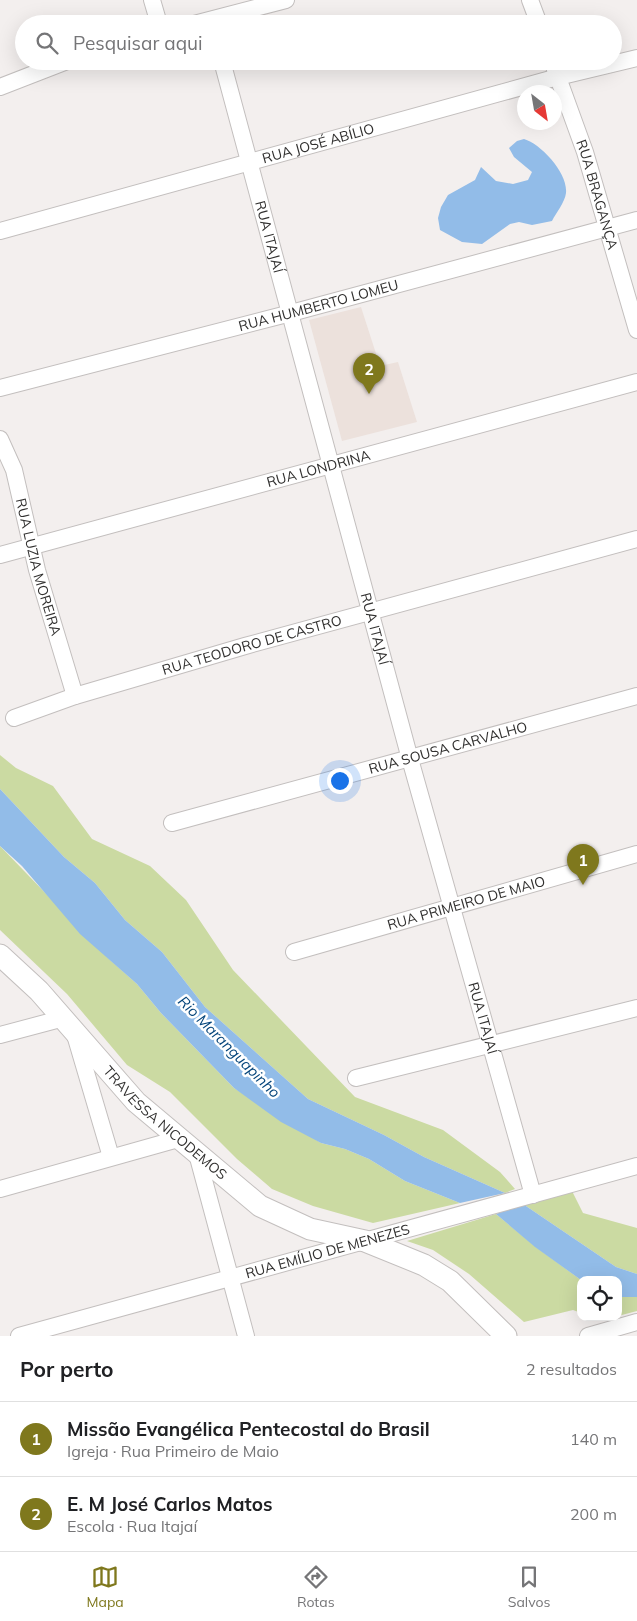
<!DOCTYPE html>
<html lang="pt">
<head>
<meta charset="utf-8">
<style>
  :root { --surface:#fff; --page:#f6f6f6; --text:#202124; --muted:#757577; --line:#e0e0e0; --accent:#7f781d }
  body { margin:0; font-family:Mulish,sans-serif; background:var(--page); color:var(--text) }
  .controls { position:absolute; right:15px; bottom:15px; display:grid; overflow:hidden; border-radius:10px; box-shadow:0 5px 20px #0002 }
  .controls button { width:45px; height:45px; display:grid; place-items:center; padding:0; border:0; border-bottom:1px solid var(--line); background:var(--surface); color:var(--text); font:25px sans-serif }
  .compass { position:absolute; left:517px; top:85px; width:45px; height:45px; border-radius:50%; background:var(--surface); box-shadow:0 5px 20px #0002; rotate:149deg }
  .you { position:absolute; left:339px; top:780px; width:18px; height:18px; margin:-12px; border:4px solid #fff; border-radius:50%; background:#1a73e8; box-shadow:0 0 0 8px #1a73e833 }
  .badge { display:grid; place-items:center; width:32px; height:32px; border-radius:50%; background:var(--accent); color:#fff; font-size:16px; font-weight:700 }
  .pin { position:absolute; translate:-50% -41px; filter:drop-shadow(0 1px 2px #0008) }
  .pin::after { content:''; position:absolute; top:26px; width:18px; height:15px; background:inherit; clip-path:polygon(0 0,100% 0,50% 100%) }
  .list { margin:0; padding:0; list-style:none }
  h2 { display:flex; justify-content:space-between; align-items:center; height:65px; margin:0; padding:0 20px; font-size:21px }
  h2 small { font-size:16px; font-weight:400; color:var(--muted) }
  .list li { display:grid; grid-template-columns:32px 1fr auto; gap:15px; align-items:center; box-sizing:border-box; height:75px; padding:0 20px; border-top:1px solid var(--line) }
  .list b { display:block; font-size:19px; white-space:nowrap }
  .list p { margin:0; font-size:16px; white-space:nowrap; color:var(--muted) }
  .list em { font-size:16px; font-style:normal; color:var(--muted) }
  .icon { flex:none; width:28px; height:28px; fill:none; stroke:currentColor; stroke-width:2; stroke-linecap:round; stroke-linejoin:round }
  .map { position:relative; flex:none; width:637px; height:1336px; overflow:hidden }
  .search { position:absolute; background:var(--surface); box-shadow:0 5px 20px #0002; left:15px; right:15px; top:15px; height:55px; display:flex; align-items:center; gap:12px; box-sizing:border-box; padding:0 18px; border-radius:28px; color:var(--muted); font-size:19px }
  .sheet { height:215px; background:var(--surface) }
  nav { display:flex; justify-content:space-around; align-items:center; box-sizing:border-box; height:70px; border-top:1px solid var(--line); background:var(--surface); font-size:14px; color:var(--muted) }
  nav a { display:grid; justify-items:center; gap:2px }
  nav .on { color:var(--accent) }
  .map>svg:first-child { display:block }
  .built { fill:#ece1dc }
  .green { fill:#cbdaa2 }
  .water { fill:#92bce8 }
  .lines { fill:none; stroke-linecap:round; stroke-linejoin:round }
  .minor-casing { stroke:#c3bfbe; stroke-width:18 }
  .major-casing { stroke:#c3bfbe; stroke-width:23 }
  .minor { stroke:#fff; stroke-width:16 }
  .major { stroke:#fff; stroke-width:21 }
  .labels { text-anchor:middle; stroke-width:5; stroke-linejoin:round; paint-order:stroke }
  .street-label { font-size:14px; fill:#323130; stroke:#fff }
  .water-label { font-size:15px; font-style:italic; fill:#05457b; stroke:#fff }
</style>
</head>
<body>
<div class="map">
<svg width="637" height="1336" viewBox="0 0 637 1336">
  <rect width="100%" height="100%" fill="#f3efee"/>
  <polygon class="built" points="361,307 380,366 398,362 417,422 342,441 309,320"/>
  <g class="green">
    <polygon points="0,755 16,768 53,786 92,839 150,866 186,900 233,970 355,1097 443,1130 500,1172 515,1189 505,1193 424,1157 384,1135 308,1099 205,1007 162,952 125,920 95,883 64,857 0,789"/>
    <polygon points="0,846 109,959 137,984 161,1013 234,1088 321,1143 345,1149 369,1159 405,1181 460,1203 373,1223 313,1206 272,1189 237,1159 170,1092 127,1065 67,994 0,930"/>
    <polygon points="572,1191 583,1213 637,1228 637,1274 616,1267 523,1204"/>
    <polygon points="496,1214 536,1247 581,1280 581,1313 573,1310 524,1322 469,1274 433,1250 407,1241"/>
    <polygon points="618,1297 637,1297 637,1311 618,1316"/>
  </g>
  <g class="water">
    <path d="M524 139C541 144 568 173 566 193 565 202 556 213 552 221L532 225 519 222 510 224 482 244 462 242 440 230 438 218 441 207 448 195 475 180 481 167 496 181 513 184 528 180 532 172 514 157 509 148 517 141Z"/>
    <polygon points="0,789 64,857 95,883 125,920 162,952 205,1007 308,1099 384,1135 424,1157 505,1193 460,1203 405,1181 369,1159 345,1149 321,1143 281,1122 234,1088 161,1013 137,984 80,934 22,866 0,846"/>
    <polygon points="523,1204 616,1267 637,1274 637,1297 618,1297 618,1280 581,1280 535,1247 496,1214"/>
  </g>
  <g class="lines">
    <g class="minor-casing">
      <g id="minor">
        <polyline points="152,0 159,24"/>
        <polyline points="530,0 539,24"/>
        <polyline points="194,24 286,0"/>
        <path id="s1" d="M222 61 410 759 533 1195"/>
        <path id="s2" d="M552 61 585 152 637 330"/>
        <polyline points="0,87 67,61"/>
        <path id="s3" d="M0 231 558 77 637 58"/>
        <path id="s4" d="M0 388 291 313 637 220"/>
        <path id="s5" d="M0 439 14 470 37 570 75 696"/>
        <path id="s6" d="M0 555 637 382"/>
        <path id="s7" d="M14 718 75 696 245 646 637 539"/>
        <path id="s8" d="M172 823 637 696"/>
        <path id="s9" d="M294 952 637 854"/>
        <polyline points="0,1035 64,1018"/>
        <polyline points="75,1035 111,1157"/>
        <polyline points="356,1078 637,1008"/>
        <polyline points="197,1154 246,1336"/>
        <polyline points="0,1189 178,1139"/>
        <path id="s10" d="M19 1336 637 1166"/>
        <polyline points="588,1336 637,1322"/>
      </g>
    </g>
    <g class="major-casing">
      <g id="major">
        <path id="s11" d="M0 955 39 991 136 1102 260 1206 310 1229 365 1241 424 1265 450 1281 506 1336"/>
      </g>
    </g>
    <use href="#minor" class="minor"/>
    <use href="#major" class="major"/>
  </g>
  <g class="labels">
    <g class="street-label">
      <text dy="5" stroke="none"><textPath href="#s3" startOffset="330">RUA JOSÉ ABÍLIO</textPath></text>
      <text dy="5" stroke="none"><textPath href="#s2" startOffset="141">RUA BRAGANÇA</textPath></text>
      <text dy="5" stroke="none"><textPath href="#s1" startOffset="182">RUA ITAJAÍ</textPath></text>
      <text dy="5" stroke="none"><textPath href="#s4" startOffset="329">RUA HUMBERTO LOMEU</textPath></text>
      <text dy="5" stroke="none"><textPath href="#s6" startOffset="330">RUA LONDRINA</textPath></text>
      <text dy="5" stroke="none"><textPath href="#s5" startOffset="134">RUA LUZIA MOREIRA</textPath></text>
      <text dy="5" stroke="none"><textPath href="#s1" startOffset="588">RUA ITAJAÍ</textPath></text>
      <text dy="5" stroke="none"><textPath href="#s7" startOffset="249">RUA TEODORO DE CASTRO</textPath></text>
      <text dy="5" stroke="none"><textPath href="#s8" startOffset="286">RUA SOUSA CARVALHO</textPath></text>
      <text dy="5" stroke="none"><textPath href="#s9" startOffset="179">RUA PRIMEIRO DE MAIO</textPath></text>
      <text dy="5" stroke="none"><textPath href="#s1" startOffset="992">RUA ITAJAÍ</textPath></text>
      <text dy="5" stroke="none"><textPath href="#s11" startOffset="236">TRAVESSA NICODEMOS</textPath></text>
      <text dy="5" stroke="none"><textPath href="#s10" startOffset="320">RUA EMÍLIO DE MENEZES</textPath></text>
    </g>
    <g class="water-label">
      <text transform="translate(229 1047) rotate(45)" y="5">Rio Maranguapinho</text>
    </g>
  </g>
</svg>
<div class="controls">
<button><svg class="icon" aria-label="locate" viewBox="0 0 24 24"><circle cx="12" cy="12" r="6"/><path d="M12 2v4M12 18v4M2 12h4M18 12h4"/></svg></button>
</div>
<svg class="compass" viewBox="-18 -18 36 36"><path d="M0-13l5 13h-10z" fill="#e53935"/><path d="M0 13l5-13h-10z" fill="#757577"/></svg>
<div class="you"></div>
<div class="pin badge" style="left:583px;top:885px">1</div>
<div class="pin badge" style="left:369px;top:394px">2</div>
<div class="search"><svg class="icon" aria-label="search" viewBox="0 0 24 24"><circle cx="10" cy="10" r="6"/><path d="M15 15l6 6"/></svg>Pesquisar aqui</div>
</div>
<section class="sheet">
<h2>Por perto<small>2 resultados</small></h2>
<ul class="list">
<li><span class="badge">1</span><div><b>Missão Evangélica Pentecostal do Brasil</b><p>Igreja · Rua Primeiro de Maio</p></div><em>140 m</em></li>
<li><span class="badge">2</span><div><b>E. M José Carlos Matos</b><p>Escola · Rua Itajaí</p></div><em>200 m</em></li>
</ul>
</section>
<nav>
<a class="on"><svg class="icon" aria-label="map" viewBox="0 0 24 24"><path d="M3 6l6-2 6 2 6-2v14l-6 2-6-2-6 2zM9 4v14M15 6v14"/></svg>Mapa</a>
<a><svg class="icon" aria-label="directions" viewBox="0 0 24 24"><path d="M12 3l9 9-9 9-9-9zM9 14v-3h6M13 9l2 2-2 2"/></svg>Rotas</a>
<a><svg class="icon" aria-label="saved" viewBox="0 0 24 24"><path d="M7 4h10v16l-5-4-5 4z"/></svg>Salvos</a>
</nav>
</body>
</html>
